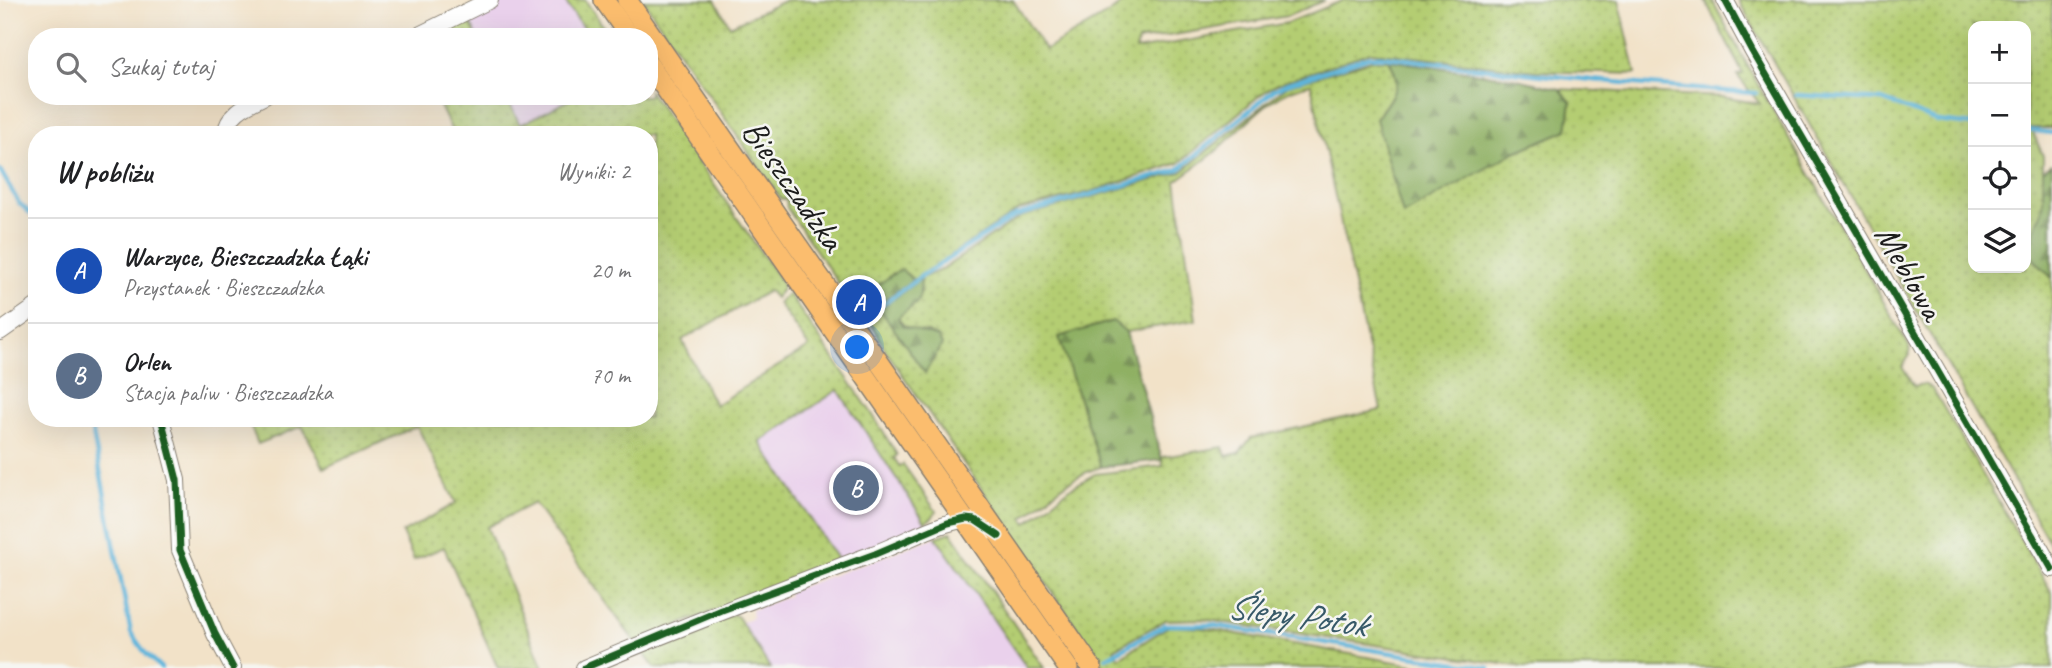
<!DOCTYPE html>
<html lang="pl">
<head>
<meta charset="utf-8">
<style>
  :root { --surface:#fff; --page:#f2f2f2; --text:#202124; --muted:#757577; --line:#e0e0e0; --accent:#ea580c }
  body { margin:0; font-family:Caveat,sans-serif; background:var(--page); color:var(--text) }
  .controls { position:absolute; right:21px; top:21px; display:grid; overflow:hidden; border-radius:14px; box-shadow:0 7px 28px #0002 }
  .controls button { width:63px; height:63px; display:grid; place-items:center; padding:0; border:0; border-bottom:2px solid var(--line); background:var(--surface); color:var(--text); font:35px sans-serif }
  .you { position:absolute; left:858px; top:348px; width:24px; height:24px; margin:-18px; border:5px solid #fff; border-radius:50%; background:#1a73e8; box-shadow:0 0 0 10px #1a73e833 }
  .badge { display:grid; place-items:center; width:46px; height:46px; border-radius:50%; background:var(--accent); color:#fff; font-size:23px; font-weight:700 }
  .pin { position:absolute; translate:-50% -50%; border:4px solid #fff; box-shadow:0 2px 7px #0006 }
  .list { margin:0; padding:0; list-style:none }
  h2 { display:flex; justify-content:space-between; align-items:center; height:91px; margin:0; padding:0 28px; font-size:30px }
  h2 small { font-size:23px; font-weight:400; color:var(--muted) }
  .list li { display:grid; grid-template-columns:46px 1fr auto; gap:21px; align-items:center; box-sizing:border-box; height:105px; padding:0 28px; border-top:2px solid var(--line) }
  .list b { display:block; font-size:26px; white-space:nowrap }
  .list p { margin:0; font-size:23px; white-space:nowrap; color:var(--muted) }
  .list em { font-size:23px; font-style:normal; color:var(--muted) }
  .icon { flex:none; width:38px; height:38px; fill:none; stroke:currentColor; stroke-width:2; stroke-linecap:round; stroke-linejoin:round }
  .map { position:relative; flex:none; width:2052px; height:668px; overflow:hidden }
  .search { position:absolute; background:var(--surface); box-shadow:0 7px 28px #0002; left:28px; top:28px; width:630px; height:77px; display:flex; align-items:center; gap:18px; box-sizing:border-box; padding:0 24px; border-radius:28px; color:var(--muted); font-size:26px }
  .panel { position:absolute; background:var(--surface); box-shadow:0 7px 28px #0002; left:28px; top:126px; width:630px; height:301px; border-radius:28px }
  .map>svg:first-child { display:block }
  .built { fill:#ead1ec }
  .grass { fill:url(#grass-dots); stroke:#687447; stroke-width:2; fill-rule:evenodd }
  .forest { fill:url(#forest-firs); stroke:#566640; stroke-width:2 }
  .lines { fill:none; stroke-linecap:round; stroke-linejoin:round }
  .stream { stroke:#5fb5db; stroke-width:4.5 }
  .minor-casing { stroke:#877f72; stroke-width:18 }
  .major-casing { stroke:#877f72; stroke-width:22 }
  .minor { stroke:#fff; stroke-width:16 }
  .major { stroke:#fbbd6e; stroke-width:19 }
  .cycleway-casing { stroke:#f6f6f2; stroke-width:11 }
  .cycleway { stroke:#1b5e20; stroke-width:7 }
  .labels { text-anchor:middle; stroke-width:5; stroke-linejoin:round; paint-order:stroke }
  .street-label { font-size:35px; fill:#1c1c1c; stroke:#f6f6f2 }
  .water-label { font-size:37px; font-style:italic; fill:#375968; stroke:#f6f6f2 }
</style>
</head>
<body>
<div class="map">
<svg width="2052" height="668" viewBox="0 0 2052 668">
  <defs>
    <pattern id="grass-dots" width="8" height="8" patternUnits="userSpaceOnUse" patternTransform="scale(1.75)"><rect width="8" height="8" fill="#b4cd72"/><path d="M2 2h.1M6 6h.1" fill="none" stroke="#9aaf62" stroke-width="1.8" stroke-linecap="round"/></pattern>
    <pattern id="forest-firs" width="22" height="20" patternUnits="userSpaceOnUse" patternTransform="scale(1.75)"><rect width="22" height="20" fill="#8fb064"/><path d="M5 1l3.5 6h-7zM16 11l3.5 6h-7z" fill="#748e52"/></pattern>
  </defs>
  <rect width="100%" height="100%" fill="#f6f6f2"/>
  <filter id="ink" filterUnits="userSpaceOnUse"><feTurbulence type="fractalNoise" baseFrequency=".0143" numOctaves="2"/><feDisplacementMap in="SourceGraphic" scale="14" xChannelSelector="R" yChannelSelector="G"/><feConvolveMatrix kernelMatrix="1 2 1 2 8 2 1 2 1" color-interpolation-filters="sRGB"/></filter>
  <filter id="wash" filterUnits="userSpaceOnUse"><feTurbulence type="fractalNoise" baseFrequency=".00686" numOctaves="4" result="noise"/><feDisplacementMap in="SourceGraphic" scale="28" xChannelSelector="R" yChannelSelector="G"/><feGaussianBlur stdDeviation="1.57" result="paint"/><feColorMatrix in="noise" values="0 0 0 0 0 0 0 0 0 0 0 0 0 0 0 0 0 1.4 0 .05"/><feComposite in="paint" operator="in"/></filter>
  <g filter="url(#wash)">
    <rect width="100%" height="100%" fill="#f2e2c8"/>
    <g class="built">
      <polygon points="506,0 564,0 589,37 477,37 468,18 485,12"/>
      <polygon points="506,96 577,96 520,126"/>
      <polygon points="838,390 928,527 839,562 760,442"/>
      <polygon points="936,537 1027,668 770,668 742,622 752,618 751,610 789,596 787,592"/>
    </g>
    <g class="grass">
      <polygon points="564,0 585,0 611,37 589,37"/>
      <path d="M643 0H715L730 26 786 0H1013L1045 50 1109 13 1126 0H1325L1288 16 1138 41 1136 50 1287 23 1344 0H1619L1636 74 1536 71 1371 52 1277 84 1260 95 1179 163 1090 192 1019 210 913 280 907 274 893 273 884 283 868 292 925 373 929 332C916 331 905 330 898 318L922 280 921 278 941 270 1020 217 1181 172 1288 85 1372 60H1389C1405 87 1391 96 1376 119L1515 152 1567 130 1571 102 1560 89 1723 97 1760 104 1737 75 1743 74 1705 0H1712L1752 74 1909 346 1910 355 1902 367 1914 386C1922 383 1929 384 1934 391L2052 593V668H1530L1202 619 1166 620 1114 649 1119 658 1169 626 1203 628 1430 668H1105L1012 534 1011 527H1008L886 351 874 328 860 308 861 306 858 300 854 302 839 284 787 208 786 199H781ZM1311 84 1381 410 1251 438 1239 453 1226 456 1223 447 1162 457 1163 466 1095 474 1070 488 1027 523 1023 518C1047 499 1071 475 1101 467L1059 337 1112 321 1126 332 1196 320 1176 181C1189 171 1203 162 1215 152 1244 127 1272 90 1311 84Z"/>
      <path d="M1738 0H2052V128H2031L2043 156V207L2026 251 2052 278V547ZM1973 26H2026V268H1973Z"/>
      <polygon points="468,18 477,37 428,37"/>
      <polygon points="649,91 783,284 781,291 775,298 769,291 682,340 715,405 809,347 778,303 788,293 871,412 897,455 894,458 900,467 903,464 936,511 932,518 925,522 838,390 760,442 839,562 635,642 534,503 487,527 543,668 498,668 444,547 414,560 402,533 456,503 417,426 324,468 302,426 258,444 247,418 649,418 649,135 454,135 435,96 506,96 520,125 577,96 649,96"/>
      <polygon points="951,532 952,533 1044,668 1027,668 936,537"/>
      <polygon points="733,614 738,617 770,668 655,668 642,651"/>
    </g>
    <g class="forest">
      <path d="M1389 60 1513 78 1560 89 1571 102 1567 130 1515 152 1403 215 1376 119C1391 96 1405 87 1389 60Z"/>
      <polygon points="2052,164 2052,278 2026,251 2043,207 2043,170"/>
      <path d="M902 270 913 280 877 305 867 292C879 286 891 273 902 270Z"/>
      <path d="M921 278C920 287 922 300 913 306 907 311 903 312 898 318L903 326 938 337 942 345 925 373 880 309Z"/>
      <polygon points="1113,321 1126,332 1162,460 1101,467 1059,337"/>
    </g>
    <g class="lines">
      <g class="stream">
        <polyline points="1796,95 1882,100 1937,121 1973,125"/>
        <polyline points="2026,130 2052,133"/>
        <polyline points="0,170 19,203 37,219"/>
        <path d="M872 312 920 277 1015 216 1178 170 1274 90 1286 84 1368 57 1380 56C1505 72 1630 85 1756 93"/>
        <polyline points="90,418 131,633 146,654 161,668"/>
        <polyline points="1106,658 1165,625 1211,625 1489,668"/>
      </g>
    </g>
  </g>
  <g filter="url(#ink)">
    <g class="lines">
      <g class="minor-casing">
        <g id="minor">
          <polyline points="1725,0 1753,52 2052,569"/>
          <polyline points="415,37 490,0"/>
          <path d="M225 135C228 112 247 105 265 96"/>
          <polyline points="0,332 37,306"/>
          <polyline points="161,418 177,480 180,550 215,634 233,668"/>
          <path d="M584 668C679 627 776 591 873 554 901 544 934 524 963 520 977 518 986 527 997 534"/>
        </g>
      </g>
      <g class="major-casing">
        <g id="major">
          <polyline points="604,0 630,37"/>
          <polyline points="627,0 1092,668"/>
          <polyline points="649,65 1068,668"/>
        </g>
      </g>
      <use href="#minor" class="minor"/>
      <use href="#major" class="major"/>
      <g class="cycleway-casing">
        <g id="cycleway">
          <polyline points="1725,0 1753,52 2052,569"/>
          <polyline points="161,418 177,480 180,550 215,634 233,668"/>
          <polyline points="584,668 722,610 875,554 948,523 966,519 975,520 999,536"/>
        </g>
      </g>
      <use href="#cycleway" class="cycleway"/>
    </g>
  </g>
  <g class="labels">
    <g class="street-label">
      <text transform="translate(794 185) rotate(55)" y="12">Bieszczadzka</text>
      <text transform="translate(1910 272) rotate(60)" y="12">Meblowa</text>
    </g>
    <g class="water-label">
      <text transform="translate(1297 614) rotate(8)" y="13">Ślepy Potok</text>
    </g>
  </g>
</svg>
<div class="controls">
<button>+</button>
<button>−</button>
<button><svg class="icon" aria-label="locate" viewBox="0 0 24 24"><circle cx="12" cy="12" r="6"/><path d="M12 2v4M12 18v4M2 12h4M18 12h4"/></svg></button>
<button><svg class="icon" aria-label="layers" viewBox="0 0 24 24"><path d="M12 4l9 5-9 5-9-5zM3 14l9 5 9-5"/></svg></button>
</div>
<div class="you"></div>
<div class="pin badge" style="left:859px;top:302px;background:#1a4fb4">A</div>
<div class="pin badge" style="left:856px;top:488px;background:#5c6f8a">B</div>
<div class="search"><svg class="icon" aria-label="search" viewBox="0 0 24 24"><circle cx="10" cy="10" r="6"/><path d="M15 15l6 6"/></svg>Szukaj tutaj</div>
<section class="panel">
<h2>W pobliżu<small>Wyniki: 2</small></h2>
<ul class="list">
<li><span class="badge" style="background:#1a4fb4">A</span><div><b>Warzyce, Bieszczadzka Łąki</b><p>Przystanek · Bieszczadzka</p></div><em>20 m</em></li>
<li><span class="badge" style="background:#5c6f8a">B</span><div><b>Orlen</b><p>Stacja paliw · Bieszczadzka</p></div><em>70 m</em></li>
</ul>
</section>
</div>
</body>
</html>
